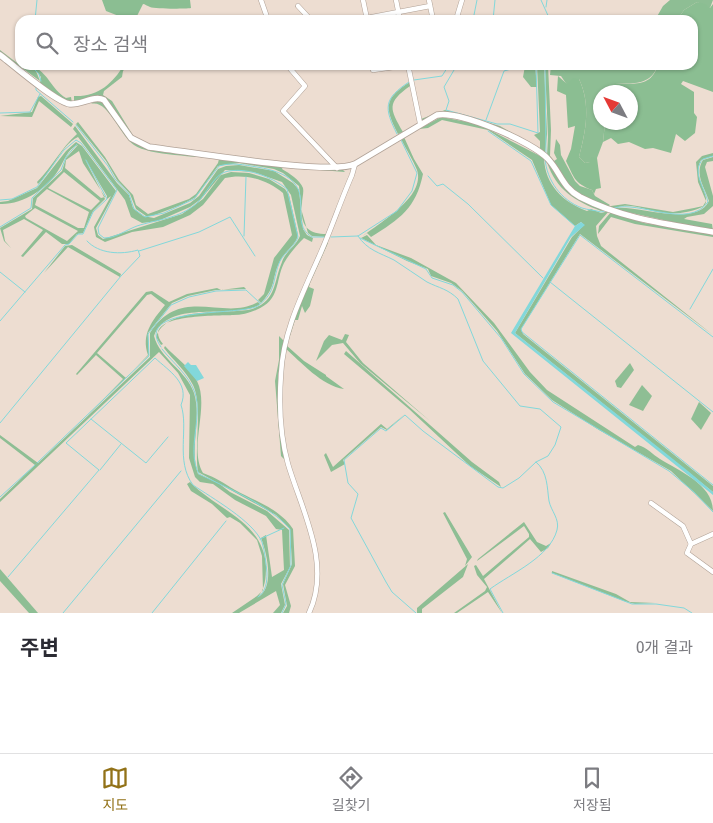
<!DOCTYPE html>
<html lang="ko">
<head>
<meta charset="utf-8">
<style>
  :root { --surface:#fff; --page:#f7f7f7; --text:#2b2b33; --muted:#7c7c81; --line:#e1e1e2; --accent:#927218 }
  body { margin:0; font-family:"Fira Sans","Noto Sans KR",sans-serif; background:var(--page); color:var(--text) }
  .compass { position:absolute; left:593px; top:85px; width:45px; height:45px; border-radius:50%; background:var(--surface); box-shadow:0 1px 4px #0004; rotate:311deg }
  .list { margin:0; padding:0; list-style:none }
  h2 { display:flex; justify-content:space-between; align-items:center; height:65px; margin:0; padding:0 20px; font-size:21px }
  h2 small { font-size:16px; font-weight:400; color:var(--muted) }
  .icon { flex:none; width:28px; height:28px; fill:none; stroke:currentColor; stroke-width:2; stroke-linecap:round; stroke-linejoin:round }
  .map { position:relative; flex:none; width:713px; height:613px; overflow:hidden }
  .search { position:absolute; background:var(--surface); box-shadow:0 1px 4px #0004; left:15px; right:15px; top:15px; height:55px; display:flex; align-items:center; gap:12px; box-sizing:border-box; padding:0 18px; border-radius:15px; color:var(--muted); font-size:19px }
  .sheet { height:140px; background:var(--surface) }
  nav { display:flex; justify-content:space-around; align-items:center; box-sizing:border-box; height:70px; border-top:1px solid var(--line); background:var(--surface); font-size:14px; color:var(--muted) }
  nav a { display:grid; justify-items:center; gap:2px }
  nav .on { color:var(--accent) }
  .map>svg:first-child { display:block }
  .green { fill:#8ebe94; fill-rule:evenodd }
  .forest { fill:#8bbe92 }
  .water { fill:#82d8db }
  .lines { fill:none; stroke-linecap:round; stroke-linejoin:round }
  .stream { stroke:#82d8db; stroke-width:1 }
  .minor-casing { stroke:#b1a297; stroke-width:5.5 }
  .tertiary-casing { stroke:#b1a297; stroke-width:7 }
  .minor { stroke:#fff; stroke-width:4.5 }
  .tertiary { stroke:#fff; stroke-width:5.5 }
</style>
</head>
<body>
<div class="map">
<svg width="713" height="613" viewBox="0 0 713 613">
  <rect width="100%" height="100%" fill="#edddd1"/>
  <g class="green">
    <polygon points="670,0 713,0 710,8 697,2 684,10 677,20 655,20 663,6"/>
    <polygon points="0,50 25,69 22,65 29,65 36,71 40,81 0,52"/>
    <path d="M31 65C49 73 51 89 66 98L71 97 72 103 54 94 40 83 41 77Z"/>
    <path d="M124 65H128L123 71 122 77 104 91 103 95 112 101 137 142 106 99 74 103V96C98 97 112 84 124 65Z"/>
    <polygon points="535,65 537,87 531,87 523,77 525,66"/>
    <polygon points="537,65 544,65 547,134 545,154 498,127 485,122 444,113 421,122 421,119 445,110 500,126 540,149 540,141 534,135 540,132"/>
    <polygon points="545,65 548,65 551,130 550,156 554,161 557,159 554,153 556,139 560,145 561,155 575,181 580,186 592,190 595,196 610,205 607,208 572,190 547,156 548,137"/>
    <path d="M551 65H658C651 85 634 84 616 83L612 92H600V122L605 123 603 142 597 158H591V162L585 163 579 157C586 131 591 104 579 79L567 85 561 76 550 75Z"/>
    <path d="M410 82V86C386 103 390 109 403 132L398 134C385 108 383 99 410 82Z"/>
    <polygon points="41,96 73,124 71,127 39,101 32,117 0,116 32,112 38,97"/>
    <path d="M102 101 130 139 143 147 322 170H343L345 172 283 167 282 169C289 173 300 180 303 188 304 193 302 198 302 204 300 225 307 234 327 234L326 237 312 236 308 233 302 212 299 186 283 173 274 169 239 163 218 166 196 197 181 205 152 216H146L136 209 130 194 117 180 106 161 76 124 78 122 105 157 119 180 133 195 136 205 148 214 189 199 196 194 218 163 219 159C198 156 150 156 134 145 120 136 108 99 91 104L95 101Z"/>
    <path d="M441 117 478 124 544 158C545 185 563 202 587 211L591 209 601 213 609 211 596 226 597 236 601 246 713 335 580 234 521 329 523 334 713 486V492L515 333 572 237 584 225 581 222 575 226 551 205 532 160 488 130 442 120 428 128 419 129Z"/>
    <path d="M75 126 117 183 129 195 133 208 143 216 154 218 190 203 199 196 218 169 226 166 239 165 274 171 293 183 299 190 303 229 307 235 313 238 312 242 304 238C297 245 289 254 284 263 275 281 281 300 256 310 249 313 241 315 233 315 221 316 137 313 163 344L161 345 156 337C167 306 222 314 248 310 277 303 273 283 282 262 285 252 296 246 300 236L291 195 282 182 253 172 225 170 201 199 190 207 158 221 142 223 131 217 125 200 78 137C60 146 53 171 38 184L37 182C52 167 61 148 77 134L73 129Z"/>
    <path d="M404 137 414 159 423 174C416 208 400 219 371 237L367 233 363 236C379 223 426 197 417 170 413 160 406 149 401 139Z"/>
    <path d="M76 142 82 146 116 191 96 228 98 235 103 239 182 214 203 199 221 175 231 172 249 173 269 179 285 189 289 195 298 235C296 245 285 251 280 261 271 279 277 286 261 303L258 300 264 294 274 258 292 235 283 193C268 180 245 173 225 178L203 205 190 215 163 227 132 232 105 242 96 237 94 227 111 196 107 199V196L85 159 105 199 93 211 83 233 77 234 69 244H62L46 232 23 257 21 256 43 230 24 219 3 230 5 241 11 248 4 241 0 228 32 209 33 198 62 171 66 158 78 145C67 149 65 160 59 169 48 189 22 205 0 204V202L8 201 37 188 66 151ZM79 151 83 163 105 197 101 198 65 168 66 160ZM64 172 100 201 91 210 48 188ZM47 189 89 212 84 228H78L35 205 37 198ZM35 208 78 231 67 241 26 218 25 216Z"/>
    <path d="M713 153V156L701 160C691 177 713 197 704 206 691 213 673 215 658 212 644 210 630 202 616 208 637 205 696 228 709 201 705 188 694 174 703 160L713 157V161L707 162 705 167 713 196V206L704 214 687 217 684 219 712 224 713 231 609 208 611 206 625 204 673 212 694 208 703 206 706 201 698 182 696 162 702 156Z"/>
    <path d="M547 162 564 187 572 194 604 210 601 211C575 201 556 190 547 162Z"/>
    <polygon points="611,212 644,223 713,234 713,237 635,224 611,217 598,234 599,226"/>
    <path d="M367 235 376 245 411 258 456 283 494 323 530 372 547 390 635 447 638 445C648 448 652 454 660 459 679 471 713 484 713 511L671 471 599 430 552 400 525 374 497 331 462 291 451 283 431 276 428 269 407 261 361 238Z"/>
    <polygon points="326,243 328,243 310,283 309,287 314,289 310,306 305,313 302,306 298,320 295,320 288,342 294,318"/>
    <polygon points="72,245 121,274 120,277 68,247 44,273 65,246"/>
    <path d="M244 287 246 289 216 290 188 296 172 303 148 333 149 355 87 416 123 379 96 355 77 375 76 374 146 292 152 291 169 302 187 294 217 288 221 290ZM151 294 165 305C152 321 141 334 148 355L126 378 97 353 147 295Z"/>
    <path d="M258 302 260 304 259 305C230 320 168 298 154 336 160 359 187 371 194 393 202 419 189 448 198 474L217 482 230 492 267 511 289 530 290 567 281 584 285 605 281 613H273L280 605 276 591 239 613H232L257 596 263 590 262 556 257 540 240 523 230 517 227 518 212 504 191 491 187 484 190 482C217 510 263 521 266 566 266 579 265 588 258 597 275 588 267 553 261 538L266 535 272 577 284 570 282 530 276 529 266 516 235 500 213 484 200 482 195 477 189 458 190 395 178 373 159 352 0 502V499L35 465 0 438V435L38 463 150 357V333C181 284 224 322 258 302Z"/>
    <polygon points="345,334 349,335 346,342 363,363 430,421 360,363 343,343 332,345 316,361 324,341 329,335 342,340"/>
    <polygon points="279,336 284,341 278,376 284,459 281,456 275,381 279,360"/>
    <path d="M165 346C175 357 191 368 197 381 210 407 188 447 203 473 217 478 223 483 235 490 255 501 280 509 293 529L295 566 285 585 291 606 289 613H283L287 606 283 584 292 564 290 529 276 515 198 472C194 446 203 406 193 385 186 371 173 360 164 348Z"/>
    <polygon points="346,351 472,462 499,482 501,487 470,466 409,409 344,354"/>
    <polygon points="630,363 634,370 621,388 617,387 615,381"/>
    <polygon points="642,385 652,396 643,411 629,405"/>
    <polygon points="699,402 711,413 701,430 691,419"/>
    <polygon points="405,414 387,430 381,427 343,460 345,464 331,472 324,455 326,453 333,467 381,424 387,429"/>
    <polygon points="445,512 472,557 465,566 467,559 443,513"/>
    <polygon points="524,522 537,542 546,546 551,543 548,548 541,552 530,539 484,579 502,613 488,592 457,613 454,613 485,591 487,587 477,575 474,566 476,565 483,576 529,537 529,534 524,526 477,561 478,559"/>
    <polygon points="468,564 463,577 422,609 422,613 417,613 417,608"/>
    <polygon points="0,569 38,613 29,613 0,581"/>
    <polygon points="552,571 616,594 630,602 655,603 635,604 624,601 552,573"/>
  </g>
  <g class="forest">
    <path d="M102 0H190L191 8C184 9 155 9 150 7 147 6 145 4 143 4L135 20 124 18 106 11Z"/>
    <path d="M697 2 705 4 710 8 713 4V92L683 81 681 84 694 92V113L697 117 695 133 685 141 676 134 671 153 653 148 645 149 629 142 618 144 611 138 603 142 605 123 630 122V92H612L615 83C635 84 651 87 658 65H693V20H677L684 10Z"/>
    <path d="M558 76 567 84 573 78 579 79C591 105 586 130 579 157L585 163 590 162 591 157 597 158 601 188 596 189 594 194 592 190C574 183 574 177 566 161L571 149 575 126 568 128 566 95 557 91Z"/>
    <path d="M286 345 304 361 326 375V376L344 389C322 386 301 362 285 348Z"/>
  </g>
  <g class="water">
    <polygon points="581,222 585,225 571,237 515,333 688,471 713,492 713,495 511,333 575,226"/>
    <polygon points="188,362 191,365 196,365 204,378 197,381 184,366"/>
  </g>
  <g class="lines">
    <g class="stream">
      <polyline points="541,0 550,20"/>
      <polyline points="546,7 547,0"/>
      <polyline points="35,20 37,0"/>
      <polyline points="473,20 477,0"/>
      <polyline points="493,20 495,0"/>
      <polyline points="20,47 20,54"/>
      <polyline points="30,65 39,74 41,81"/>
      <polyline points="457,65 444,87 449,101 446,110 497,124 510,124 538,133 536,65"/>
      <polyline points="545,65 546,154"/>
      <polyline points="414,80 442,76 449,65"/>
      <polyline points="36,87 36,90 73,122"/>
      <polyline points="0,113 30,112 40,94"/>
      <polyline points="486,120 504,71 511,69 513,65"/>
      <path d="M76 125 108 166 115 179 129 194 134 209 145 217 164 213 194 199 219 166C232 162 244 165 257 167 329 179 283 220 312 237H324"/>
      <polyline points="488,131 531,161 551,205 575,226"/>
      <path d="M397 134C384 108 383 99 409 82"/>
      <path d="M545 159C547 181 561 200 582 208 588 210 594 210 601 212L605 211"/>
      <polyline points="428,176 437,186 443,184 468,204 543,278"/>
      <path d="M0 200 12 199 37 187 64 150 76 140 81 143 117 190 98 228 99 234 104 238C116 238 126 230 137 226 158 219 179 219 197 203 206 195 214 175 225 172 245 166 272 177 287 189L298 237C295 246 285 252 280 261 272 279 277 291 259 305 245 317 131 304 161 347"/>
      <path d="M614 208C639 200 688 230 708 202 705 188 691 172 703 159L713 156"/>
      <polyline points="0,227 31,208 32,198 61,170 66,157 77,144"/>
      <polyline points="244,236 246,177"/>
      <path d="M358 236C367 250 380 253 394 260 405 267 416 275 427 282 439 288 448 289 458 299L483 361 520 406 540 409 561 427 555 445 548 456 536 462 519 478 503 488 498 487 423 431 405 415 386 431 381 428 344 460 348 483 358 494 351 518 386 582 392 592 416 613"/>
      <polyline points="331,237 358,236 397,211 412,191 417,173 401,140"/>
      <polyline points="360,238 426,269 432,278 453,285 462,292 501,338 524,374 553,402 669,471 694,492 713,512"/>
      <polyline points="139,251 199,232 230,217 255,256"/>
      <polyline points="0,272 25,292"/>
      <polyline points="550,282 713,412"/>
      <polyline points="690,309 713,269"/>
      <polyline points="0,321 65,245 69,244 78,234 83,234 93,212 107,199 86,160"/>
      <polyline points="713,337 580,235 521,329 522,332 713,485"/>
      <path d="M162 349C173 363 189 375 195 393 203 418 186 450 199 474 227 488 269 505 290 529L291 565 282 585 286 604 282 613"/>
      <polyline points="91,419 146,463 168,437"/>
      <path d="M0 423 121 276 140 256 138 250C121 255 99 254 87 241"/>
      <polyline points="37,463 149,356 148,334 171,305 189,297 216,291 246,290 260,303"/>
      <polyline points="100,470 121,444"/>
      <polyline points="0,497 35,465"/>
      <polyline points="260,539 284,528"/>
      <polyline points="552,573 632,604 656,604 684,608 692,613"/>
      <path d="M8 577 99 470 66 443 155 358C169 371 190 383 181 405 189 428 175 461 193 485 212 498 253 521 262 542 265 552 266 563 267 573 267 582 266 592 258 597"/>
      <polyline points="63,613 181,471"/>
      <polyline points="152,613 226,521"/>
      <path d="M503 613 490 589C512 573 550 557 557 530 560 519 551 511 549 501 547 488 548 472 536 462"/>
    </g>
    <g class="minor-casing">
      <g id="minor">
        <polyline points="261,0 268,20"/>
        <polyline points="363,0 367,19"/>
        <polyline points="396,0 400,20"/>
        <polyline points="429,0 433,20"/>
        <polyline points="298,6 311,20"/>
        <polyline points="367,18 430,6"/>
        <polyline points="456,20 462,0"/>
        <polyline points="287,65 305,86 283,111 337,168"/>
        <polyline points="373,65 373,70 408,65"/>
        <polyline points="408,65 420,123"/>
        <polyline points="651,503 683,526 691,544"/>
        <polyline points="713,534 691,544 687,553 713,572"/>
        <path d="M309 613C332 564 302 511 288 464 280 436 279 402 281 374 283 330 304 291 321 252 332 227 341 200 352 175L355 164"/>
      </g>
    </g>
    <g class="tertiary-casing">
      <path id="tertiary" d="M0 55C13 65 57 103 70 104 82 105 94 95 104 100L131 138 149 147C184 151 331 176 355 164L437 115C459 110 533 142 548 159 561 173 562 187 580 197 623 219 667 224 713 232"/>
    </g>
    <use href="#minor" class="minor"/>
    <use href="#tertiary" class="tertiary"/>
  </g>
</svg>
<svg class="compass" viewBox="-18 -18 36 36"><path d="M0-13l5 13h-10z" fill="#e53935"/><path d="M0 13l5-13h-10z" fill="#7c7c81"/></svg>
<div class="search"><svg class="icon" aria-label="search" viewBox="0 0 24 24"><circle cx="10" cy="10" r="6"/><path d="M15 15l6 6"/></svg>장소 검색</div>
</div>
<section class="sheet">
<h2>주변<small>0개 결과</small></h2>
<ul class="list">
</ul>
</section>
<nav>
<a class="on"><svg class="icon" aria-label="map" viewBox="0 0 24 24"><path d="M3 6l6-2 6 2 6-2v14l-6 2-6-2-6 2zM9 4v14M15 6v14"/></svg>지도</a>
<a><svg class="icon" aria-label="directions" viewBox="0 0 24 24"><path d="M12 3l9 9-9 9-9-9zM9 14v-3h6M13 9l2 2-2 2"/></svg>길찾기</a>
<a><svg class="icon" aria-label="saved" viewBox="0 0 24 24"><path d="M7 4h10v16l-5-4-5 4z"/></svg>저장됨</a>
</nav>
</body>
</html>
